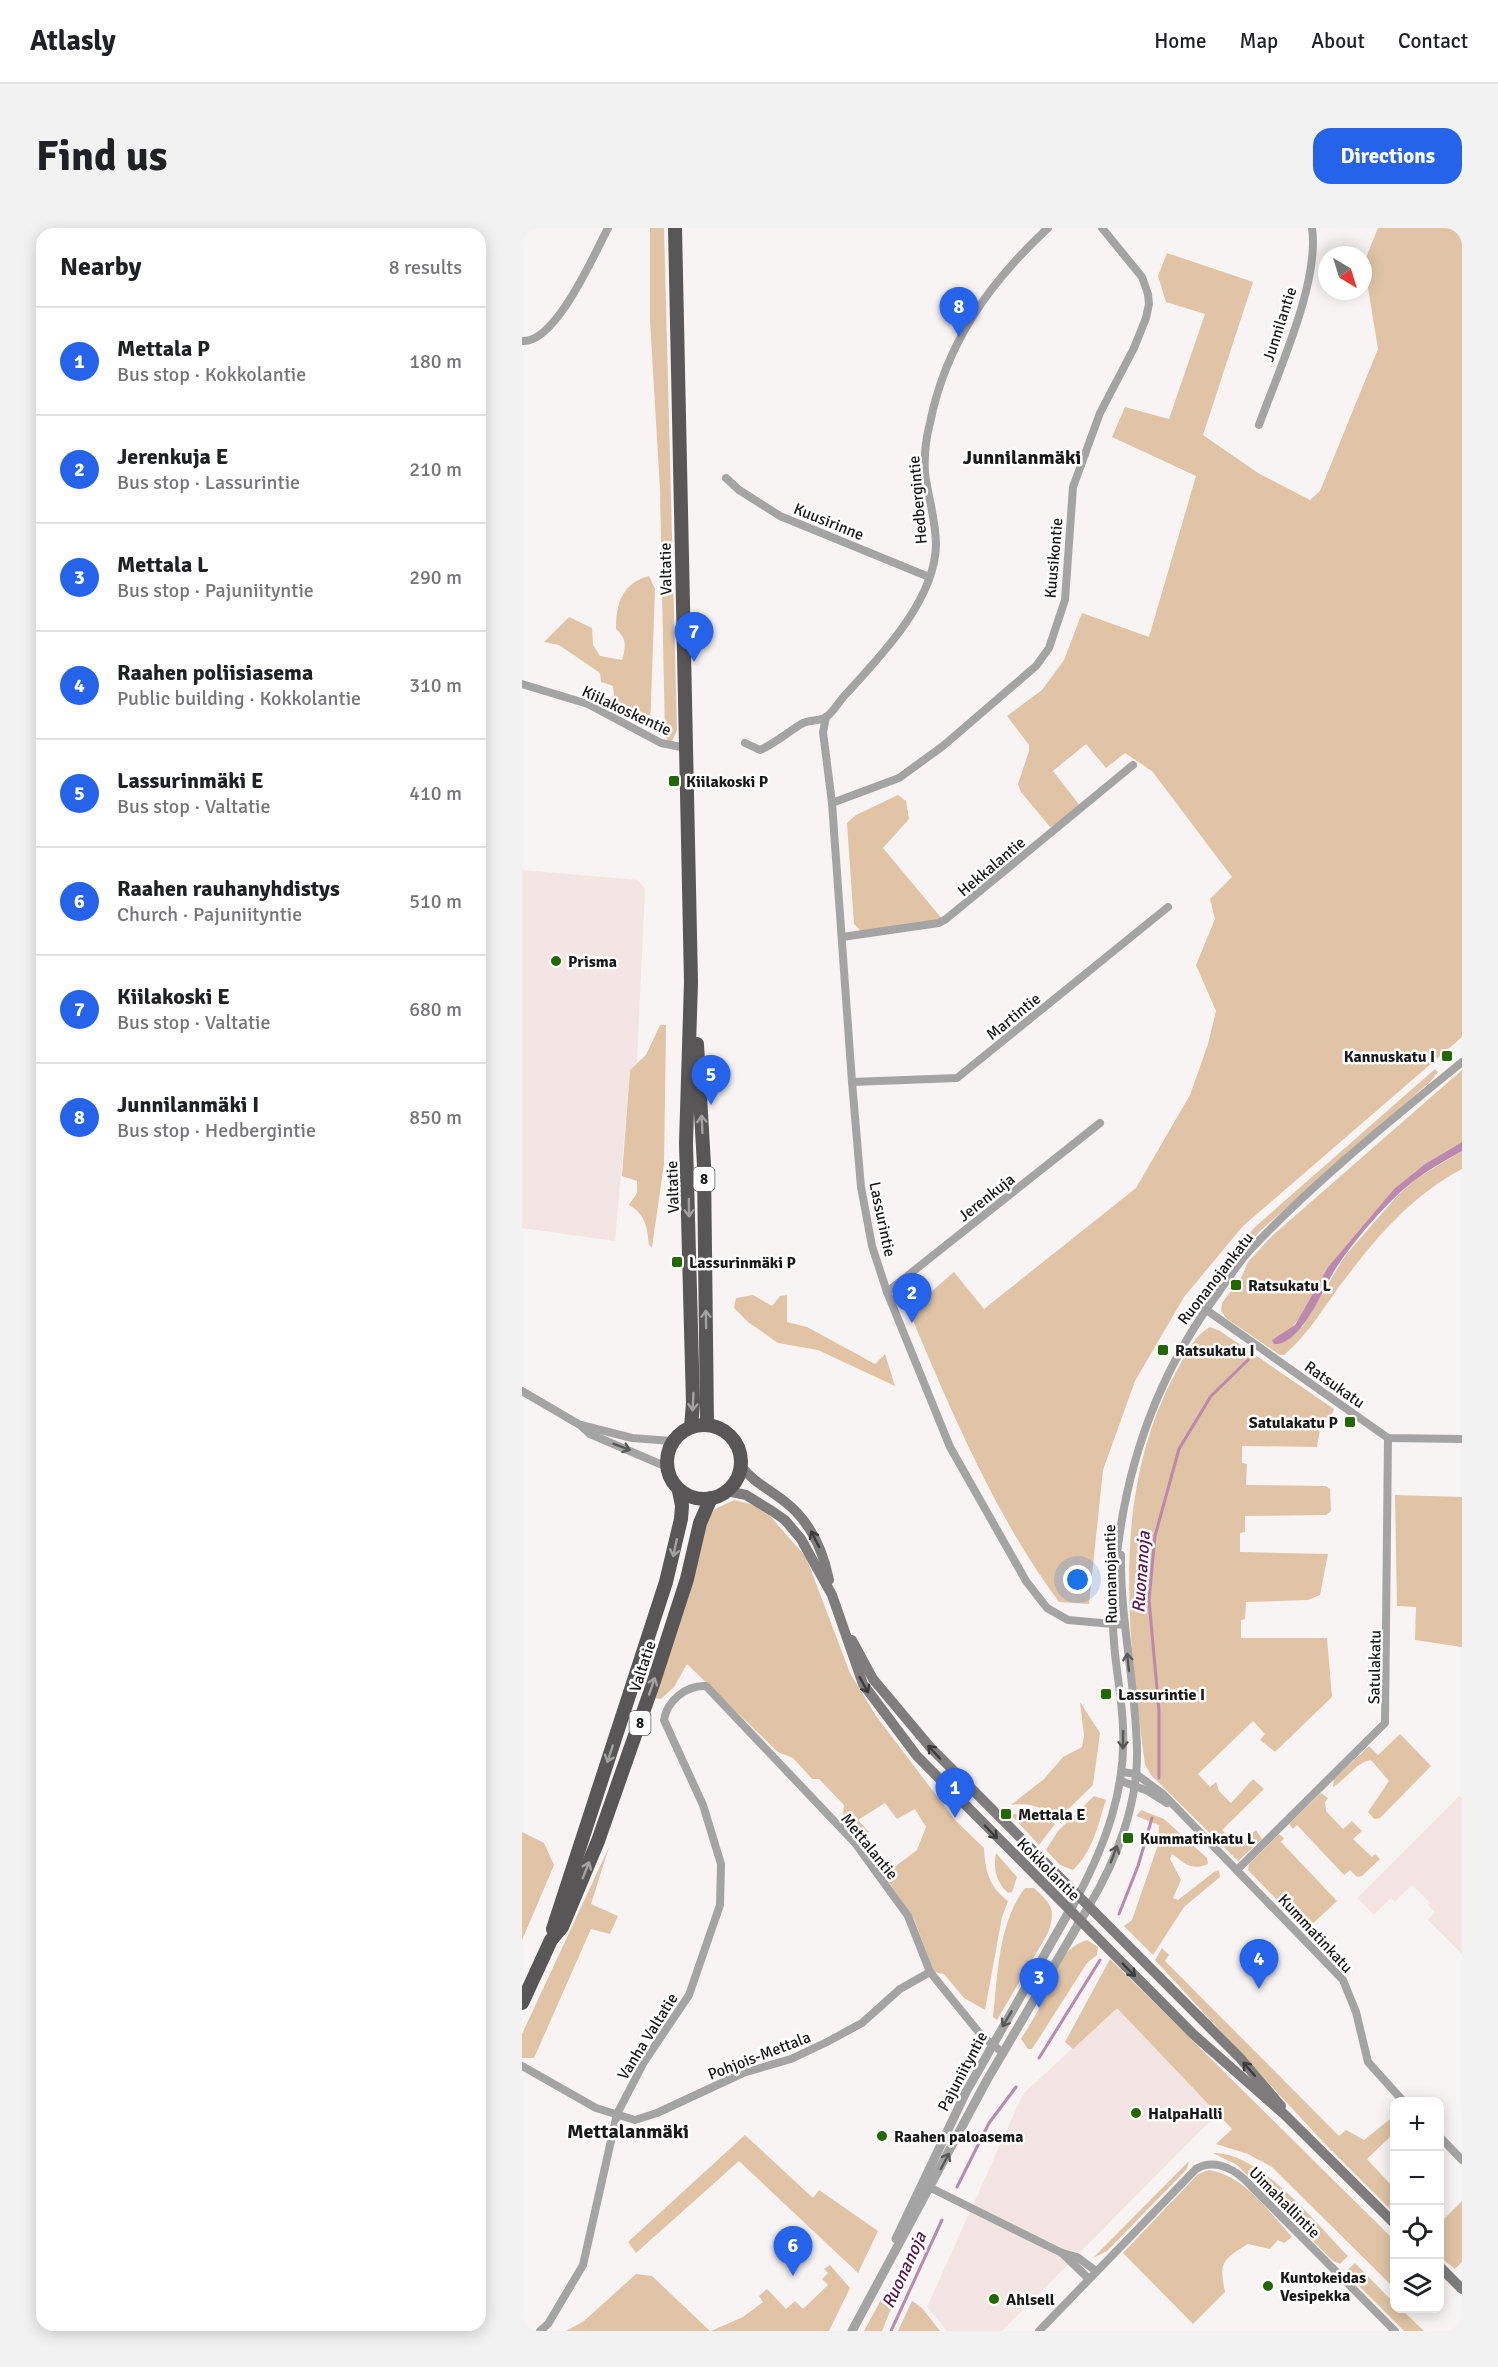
<!DOCTYPE html>
<html lang="en">
<head>
<meta charset="utf-8">
<style>
  :root { --surface:#fff; --page:#f2f2f2; --text:#202124; --muted:#757577; --line:#e0e0e0; --accent:#2563eb }
  body { margin:0; font-family:Signika,sans-serif; background:var(--page); color:var(--text) }
  .controls { position:absolute; right:18px; bottom:18px; display:grid; overflow:hidden; border-radius:12px; box-shadow:0 3px 15px #0003 }
  .controls button { width:54px; height:54px; display:grid; place-items:center; padding:0; border:0; border-bottom:2px solid var(--line); background:var(--surface); color:var(--text); font:30px sans-serif }
  .compass { position:absolute; left:796px; top:18px; width:54px; height:54px; border-radius:50%; background:var(--surface); box-shadow:0 3px 15px #0003; rotate:142deg }
  .you { position:absolute; left:556px; top:1352px; width:21px; height:21px; margin:-15px; border:4px solid #fff; border-radius:50%; background:#1a73e8; box-shadow:0 0 0 9px #1a73e833 }
  .badge { display:grid; place-items:center; width:39px; height:39px; border-radius:50%; background:var(--accent); color:#fff; font-size:20px; font-weight:700 }
  .pin { position:absolute; translate:-50% -50px; filter:drop-shadow(0 2px 3px #0008) }
  .pin::after { content:''; position:absolute; top:32px; width:21px; height:18px; background:inherit; clip-path:polygon(0 0,100% 0,50% 100%) }
  .list { margin:0; padding:0; list-style:none }
  h2 { display:flex; justify-content:space-between; align-items:center; height:78px; margin:0; padding:0 24px; font-size:26px }
  h2 small { font-size:20px; font-weight:400; color:var(--muted) }
  .list li { display:grid; grid-template-columns:39px 1fr auto; gap:18px; align-items:center; box-sizing:border-box; height:108px; padding:0 24px; border-top:2px solid var(--line) }
  .list b { display:block; font-size:22px; white-space:nowrap }
  .list p { margin:0; font-size:20px; white-space:nowrap; color:var(--muted) }
  .list em { font-size:20px; font-style:normal; color:var(--muted) }
  .icon { flex:none; width:33px; height:33px; fill:none; stroke:currentColor; stroke-width:2; stroke-linecap:round; stroke-linejoin:round }
  .map { position:relative; flex:none; width:940px; height:2103px; overflow:hidden; border-radius:18px }
  header { display:flex; align-items:center; gap:36px; box-sizing:border-box; height:84px; padding:0 30px; background:var(--surface); border-bottom:2px solid var(--line) }
  header strong { font-size:28px }
  nav { display:flex; gap:33px; margin-inline-start:auto; font-size:21px }
  .intro { display:flex; align-items:center; justify-content:space-between; box-sizing:border-box; height:144px; padding:0 36px }
  h1 { margin:0; font-size:42px }
  .button { padding:15px 27px; border-radius:18px; background:var(--accent); color:#fff; font-size:21px; font-weight:700 }
  main { display:flex; gap:36px; padding:0 36px }
  aside { flex:1; background:var(--surface); border-radius:18px; box-shadow:0 3px 15px #0003 }
  .map>svg:first-child { display:block }
  .built { fill:#f2e5e4 }
  .green { fill:#e0c4a5 }
  .water { fill:#bb88ae }
  .lines { fill:none; stroke-linecap:round; stroke-linejoin:round }
  .stream { stroke:#bb88ae; stroke-width:3 }
  .minor { stroke:#a5a4a4; stroke-width:8 }
  .tertiary { stroke:#a5a4a4; stroke-width:9 }
  .secondary { stroke:#7f7c7d; stroke-width:10 }
  .trunk { stroke:#585656; stroke-width:14 }
  .oneway { stroke:#a3a2a2 }
  .oneway2 { stroke:#595858 }
  .oneway3 { stroke:#3d3c3c }
  .poi-dot { fill:#216800; stroke:#fff; stroke-width:2 }
  .labels { text-anchor:middle; stroke-width:5; stroke-linejoin:round; paint-order:stroke }
  .shield { fill:#fff; stroke:#5f5e5e; stroke-width:1.5 }
  .shield-label { font-size:15px; font-weight:bold; fill:#1a1919 }
  .street-label { font-size:16px; fill:#1a1919; stroke:#fff }
  .poi-label { font-size:16px; font-weight:bold; fill:#1a1919; stroke:#fff; text-anchor:start }
  .water-label { font-size:18px; font-style:italic; fill:#57194b; stroke:#fff }
  .quarter-label { font-size:20px; font-weight:bold; fill:#1a1919; stroke:#fff }
</style>
</head>
<body>
<header>
<strong>Atlasly</strong>
<nav><a>Home</a><a>Map</a><a>About</a><a>Contact</a></nav>
</header>
<div class="intro"><h1>Find us</h1><a class="button">Directions</a></div>
<main>
<aside>
<h2>Nearby<small>8 results</small></h2>
<ul class="list">
<li><span class="badge">1</span><div><b>Mettala P</b><p>Bus stop · Kokkolantie</p></div><em>180 m</em></li>
<li><span class="badge">2</span><div><b>Jerenkuja E</b><p>Bus stop · Lassurintie</p></div><em>210 m</em></li>
<li><span class="badge">3</span><div><b>Mettala L</b><p>Bus stop · Pajuniityntie</p></div><em>290 m</em></li>
<li><span class="badge">4</span><div><b>Raahen poliisiasema</b><p>Public building · Kokkolantie</p></div><em>310 m</em></li>
<li><span class="badge">5</span><div><b>Lassurinmäki E</b><p>Bus stop · Valtatie</p></div><em>410 m</em></li>
<li><span class="badge">6</span><div><b>Raahen rauhanyhdistys</b><p>Church · Pajuniityntie</p></div><em>510 m</em></li>
<li><span class="badge">7</span><div><b>Kiilakoski E</b><p>Bus stop · Valtatie</p></div><em>680 m</em></li>
<li><span class="badge">8</span><div><b>Junnilanmäki I</b><p>Bus stop · Hedbergintie</p></div><em>850 m</em></li>
</ul>
</aside>
<div class="map">
<svg width="940" height="2103" viewBox="0 0 940 2103">
  <rect width="100%" height="100%" fill="#f9f4f4"/>
  <g class="built">
    <polygon points="0,642 116,652 123,661 115,834 108,842 93,1013 0,1000"/>
    <polygon points="937,1568 940,1570 940,1726 906,1692 913,1684 906,1677 908,1675 890,1657 873,1674 869,1670 852,1687 835,1670"/>
    <polygon points="596,1778 699,1882 480,2103 425,2103 405,2079 501,1866"/>
  </g>
  <g class="green">
    <polygon points="128,0 142,0 155,502 150,513 146,513 143,508 138,262 128,92"/>
    <path d="M856 0H940V809L721 998 662 1069 613 1153 581 1242 567 1376 537 1374C472 1286 429 1183 387 1083L432 1044 462 1081 614 960 668 867 686 816 694 783 674 737 693 691 688 671 710 649 630 543 603 525 584 540 564 516 531 543 559 579 542 594 528 599 499 564 496 556 507 523V517L485 488 520 462 542 432 560 385 627 409 674 248 590 209 603 179 647 191 683 86 644 74 636 48 645 25 731 54 681 207 736 245 788 272 798 263 856 121 842 35Z"/>
    <path d="M127 348 133 361 128 501 87 482 76 474 92 468 91 458 79 454 78 445 37 417 22 414 47 389 70 400 71 417 78 428 100 432C104 420 105 410 94 401 94 376 100 355 127 348Z"/>
    <polygon points="376,567 384,573 387,591 361,620 421,692 339,703 332,696 325,595 334,587"/>
    <path d="M138 797H144L142 936 130 1019 127 1017C125 999 124 987 107 977L115 965V953L100 948 108 842 124 827Z"/>
    <polygon points="913,841 916,844 909,853 737,1004 681,1073 679,1068 702,1035 733,999"/>
    <path d="M940 842V914L903 936 872 961 806 1039 776 1092 757 1116 781 1098 823 1028 876 967 894 951 940 923V941C891 967 856 1007 823 1051 802 1078 788 1105 762 1127H758L705 1091 699 1083 700 1075 720 1048 726 1034 750 1008Z"/>
    <polygon points="231,1067 250,1078 258,1068 265,1067 265,1094 285,1099 353,1136 363,1126 373,1158 296,1122 256,1115 226,1094 212,1080 214,1070"/>
    <path d="M688 1099 698 1103 812 1181 809 1189 800 1190 795 1219 720 1218V1235L725 1236 724 1257 804 1258 808 1261 809 1283 804 1287 723 1288V1304L718 1305V1324L806 1326 798 1367 786 1372 724 1374 723 1391 719 1392V1410H805L810 1469 753 1524 738 1512 743 1506 731 1493 676 1546 688 1559 694 1554 697 1563 709 1575 731 1551 742 1561 700 1602 716 1619 734 1602 740 1611 716 1633 629 1547 623 1537C606 1407 588 1267 653 1146 662 1130 671 1108 688 1099Z"/>
    <polygon points="873,1267 940,1269 940,1419 893,1412 894,1379 875,1378"/>
    <path d="M212 1272 232 1277 248 1288 284 1329 328 1445 354 1488 433 1592 462 1620C463 1642 467 1659 486 1673L480 1689 463 1782 442 1770 422 1746 412 1744 392 1691 362 1647 395 1622 404 1599 393 1581 375 1591 363 1575 336 1592 347 1604 337 1611 320 1593 322 1577 297 1551H290L271 1530 256 1524 165 1436 152 1459 139 1471 132 1470 183 1296 193 1281Z"/>
    <path d="M558 1474 578 1505 571 1557 536 1591C520 1579 509 1574 489 1577L522 1551 541 1529 560 1519 562 1508Z"/>
    <path d="M878 1506 909 1538 858 1590 852 1591 846 1584 867 1553 849 1532C835 1534 823 1552 811 1559L812 1551 847 1518 856 1527Z"/>
    <polygon points="799,1565 806,1570 803,1574 804,1583 821,1601 830,1593 840,1603 831,1611 850,1629 853,1626 858,1631 840,1648 835,1649 828,1642 822,1647 775,1597 771,1601 767,1596"/>
    <path d="M572 1568 584 1572C576 1597 571 1623 551 1642L538 1637 524 1622 536 1603Z"/>
    <path d="M619 1582 642 1591 685 1630 686 1636C669 1643 664 1636 650 1626L648 1631 659 1652 651 1670 656 1672 692 1644 697 1642 698 1649 662 1679 631 1727 602 1698 610 1692 636 1617 637 1597 614 1588Z"/>
    <polygon points="497,1585 517,1586 533,1596 517,1617 489,1587"/>
    <polygon points="0,1604 22,1615 32,1637 0,1712"/>
    <polygon points="757,1606 762,1610 759,1614 815,1673 784,1702 726,1642 727,1636"/>
    <polygon points="87,1619 69,1676 96,1688 88,1706 69,1701 12,1830 0,1830 0,1806"/>
    <path d="M474 1625 495 1649 490 1664 486 1665C474 1654 471 1641 474 1625Z"/>
    <path d="M503 1660H512C530 1677 534 1681 526 1705L475 1792 471 1789C476 1747 476 1695 503 1660Z"/>
    <path d="M565 1712 576 1719 575 1727 565 1735 510 1821H506L499 1811C506 1799 514 1788 520 1774 532 1750 536 1721 565 1712Z"/>
    <polygon points="640,1720 647,1727 643,1733 817,1908 824,1902 842,1912 872,1888 872,1905 845,1931 872,1960 872,1985 802,1915 633,1732"/>
    <polygon points="588,1731 872,2012 872,2060 750,1939 726,1926 694,1916 710,1901 595,1780 551,1821 543,1814"/>
    <polygon points="223,1907 291,1970 297,1962 356,2003 336,2045 217,1933 114,2025 106,2014"/>
    <path d="M691 1925C739 1924 794 1996 826 2028L818 2036 811 2033 715 1937Z"/>
    <polygon points="667,1933 665,1941 585,2023 571,2030"/>
    <path d="M687 1942C723 1948 746 1983 770 2009L762 2015 756 2012 748 2021 726 2016C700 2032 697 2034 703 2064L671 2096 601 2025 676 1946Z"/>
    <polygon points="940,1973 940,2034 933,2041 918,2029 918,1995"/>
    <polygon points="833,2035 872,2075 872,2080 879,2081 902,2103 882,2103 823,2044"/>
    <polygon points="308,2037 328,2060 307,2103 189,2103 221,2089 241,2074 237,2068 245,2061 264,2081 273,2073 281,2081 306,2057 300,2051 306,2045 302,2041"/>
    <polygon points="114,2046 130,2048 188,2103 44,2103 62,2093"/>
    <polygon points="372,2057 374,2069 360,2103 342,2103 360,2070"/>
    <polygon points="390,2073 400,2080 418,2103 376,2103"/>
  </g>
  <path class="water" d="M940 914V923C924 932 908 941 893 952 868 970 827 1018 811 1045 800 1064 778 1118 752 1116L750 1112 773 1097 806 1039 872 961 903 936Z"/>
  <g class="lines">
    <g class="stream">
      <polyline points="637,1550 637,1483 627,1372 633,1308 657,1221 689,1168 726,1132"/>
      <polyline points="597,1686 616,1638 630,1590"/>
      <polyline points="517,1830 578,1732"/>
      <polyline points="435,1959 467,1895 494,1859"/>
      <polyline points="369,2103 420,1992"/>
    </g>
    <g class="minor">
      <path d="M0 113C33 116 72 27 86 0"/>
      <path d="M737 197C756 144 798 54 790 0"/>
      <polyline points="204,250 217,262 258,288 407,349"/>
      <polyline points="0,456 66,476 139,515 164,520"/>
      <polyline points="304,489 301,504 310,575 330,854 339,959 350,1018 365,1064 428,1219 504,1353 525,1380 546,1392 602,1397"/>
      <path d="M223 515 238 522C254 515 267 503 281 495 288 492 296 493 303 490 310 486 318 472 324 466 359 428 413 372 414 317 414 292 406 269 403 245 402 229 404 210 408 195 424 115 467 55 526 0"/>
      <polyline points="310,575 377,550 421,518 514,438 527,420 543,372 551,259 578,185 612,120 624,90 627,76 626,66 620,49 580,0"/>
      <polyline points="320,709 417,695 424,691 611,537"/>
      <polyline points="330,854 435,850 646,679"/>
      <polyline points="365,1064 578,895"/>
      <polyline points="683,1081 866,1210 940,1211"/>
      <polyline points="0,1163 58,1197 68,1206 145,1239"/>
      <polyline points="59,1197 110,1210 150,1213"/>
      <polyline points="600,1544 614,1546 641,1566 821,1752 834,1784 846,1834 882,1874"/>
      <polyline points="599,1553 626,1563 645,1575"/>
      <polyline points="715,1642 863,1495 866,1210"/>
      <path d="M556 1668C584 1615 604 1561 601 1500 600 1463 590 1426 591 1389 593 1271 625 1160 696 1065 706 1051 716 1035 728 1022 792 954 868 893 940 834"/>
      <path d="M567 1678C594 1633 616 1577 615 1523 614 1457 598 1393 599 1327"/>
      <polyline points="0,1838 74,1880 113,1892 135,1885 221,1845 269,1831 305,1814 340,1795 378,1761 408,1744"/>
      <polyline points="918,1909 940,1932"/>
      <polyline points="403,1957 540,2025 555,2029 574,2043"/>
      <polyline points="540,2025 567,2051"/>
      <path d="M18 2103 26 2096 61 2037 95 1886 122 1834 167 1767 198 1677 199 1636 181 1577 142 1492C145 1473 164 1457 184 1458L333 1615 386 1688 408 1744 459 1807 481 1825"/>
      <path d="M517 2103 674 1941C690 1931 709 1939 722 1951L873 2103"/>
    </g>
    <g class="tertiary">
      <polyline points="374,2011 444,1864 556,1668"/>
      <polyline points="330,2103 465,1852 567,1678"/>
    </g>
    <g class="secondary">
      <path d="M219 1238C231 1254 247 1261 262 1273 287 1292 301 1322 307 1352"/>
      <polyline points="205,1263 224,1267 250,1283 263,1292 279,1311 310,1367 341,1456 395,1528 671,1806 763,1887 872,1995"/>
      <polyline points="330,1412 351,1451 408,1519 718,1830 759,1878"/>
      <polyline points="918,2039 940,2061"/>
    </g>
    <g class="trunk">
      <polyline points="153,0 169,754 164,915 171,1175 169,1199"/>
      <polyline points="175,816 182,937 185,1197"/>
      <circle cx="182" cy="1234" r="37"/>
      <polyline points="31,1701 144,1354 159,1291 160,1278 157,1263"/>
      <polyline points="0,1775 29,1712 40,1699 76,1613 131,1456 165,1351 178,1295 189,1270"/>
    </g>
  </g>
  <defs><path id="oneway-shaft" d="M-6 0H5M1.5-3L5.5 0L1.5 3" fill="none" stroke-width="1.6" stroke-linecap="round" stroke-linejoin="round" transform="scale(1.5)"/></defs>
  <g class="oneway">
    <use href="#oneway-shaft" transform="translate(180 896) rotate(-93)"/>
    <use href="#oneway-shaft" transform="translate(167 980) rotate(89)"/>
    <use href="#oneway-shaft" transform="translate(184 1091) rotate(-91)"/>
    <use href="#oneway-shaft" transform="translate(171 1174) rotate(93)"/>
    <use href="#oneway-shaft" transform="translate(153 1320) rotate(102)"/>
    <use href="#oneway-shaft" transform="translate(130 1458) rotate(-71)"/>
    <use href="#oneway-shaft" transform="translate(88 1526) rotate(108)"/>
    <use href="#oneway-shaft" transform="translate(64 1642) rotate(-68)"/>
  </g>
  <g class="oneway2">
    <use href="#oneway-shaft" transform="translate(100 1219) rotate(21)"/>
    <use href="#oneway-shaft" transform="translate(606 1434) rotate(-96)"/>
    <use href="#oneway-shaft" transform="translate(601 1512) rotate(91)"/>
    <use href="#oneway-shaft" transform="translate(592 1626) rotate(-69)"/>
    <use href="#oneway-shaft" transform="translate(485 1791) rotate(121)"/>
    <use href="#oneway-shaft" transform="translate(423 1933) rotate(-62)"/>
  </g>
  <g class="oneway3">
    <use href="#oneway-shaft" transform="translate(293 1311) rotate(-117)"/>
    <use href="#oneway-shaft" transform="translate(342 1457) rotate(61)"/>
    <use href="#oneway-shaft" transform="translate(412 1524) rotate(-133)"/>
    <use href="#oneway-shaft" transform="translate(469 1604) rotate(46)"/>
    <use href="#oneway-shaft" transform="translate(607 1742) rotate(45)"/>
    <use href="#oneway-shaft" transform="translate(727 1841) rotate(-131)"/>
  </g>
  <g class="poi-dot">
    <rect x="146" y="547" width="12" height="12" rx="3"/>
    <circle cx="34" cy="733" r="6"/>
    <rect x="919" y="822" width="12" height="12" rx="3"/>
    <rect x="149" y="1028" width="12" height="12" rx="3"/>
    <rect x="708" y="1051" width="12" height="12" rx="3"/>
    <rect x="635" y="1116" width="12" height="12" rx="3"/>
    <rect x="822" y="1188" width="12" height="12" rx="3"/>
    <rect x="578" y="1460" width="12" height="12" rx="3"/>
    <rect x="478" y="1580" width="12" height="12" rx="3"/>
    <rect x="600" y="1604" width="12" height="12" rx="3"/>
    <circle cx="614" cy="1885" r="6"/>
    <circle cx="360" cy="1908" r="6"/>
    <circle cx="746" cy="2058" r="6"/>
    <circle cx="472" cy="2071" r="6"/>
  </g>
  <g class="labels">
    <g class="shield">
      <rect x="171.5" y="939" width="21" height="24" rx="4.5"/>
      <rect x="107.5" y="1483" width="21" height="24" rx="4.5"/>
    </g>
    <g class="shield-label">
      <text x="182" y="956">8</text>
      <text x="118" y="1500">8</text>
    </g>
    <g class="street-label">
      <text transform="translate(757 96) rotate(-72)" y="6">Junnilantie</text>
      <text transform="translate(395 272) rotate(-95)" y="6">Hedbergintie</text>
      <text transform="translate(307 293) rotate(22)" y="6">Kuusirinne</text>
      <text transform="translate(531 330) rotate(-85)" y="6">Kuusikontie</text>
      <text transform="translate(143 341) rotate(-91)" y="6">Valtatie</text>
      <text transform="translate(105 482) rotate(25)" y="6">Kiilakoskentie</text>
      <text transform="translate(469 638) rotate(-40)" y="6">Hekkalantie</text>
      <text transform="translate(491 788) rotate(-39)" y="6">Martintie</text>
      <text transform="translate(150 959) rotate(-92)" y="6">Valtatie</text>
      <text transform="translate(464 969) rotate(-38)" y="6">Jerenkuja</text>
      <text transform="translate(361 991) rotate(78)" y="6">Lassurintie</text>
      <text transform="translate(693 1050) rotate(-52)" y="6">Ruonanojankatu</text>
      <text transform="translate(813 1156) rotate(35)" y="6">Ratsukatu</text>
      <text transform="translate(588 1346) rotate(-91)" y="6">Ruonanojantie</text>
      <text transform="translate(120 1438) rotate(-72)" y="6">Valtatie</text>
      <text transform="translate(852 1439) rotate(-89)" y="6">Satulakatu</text>
      <text transform="translate(348 1618) rotate(51)" y="6">Mettalantie</text>
      <text transform="translate(527 1641) rotate(45)" y="6">Kokkolantie</text>
      <text transform="translate(794 1705) rotate(47)" y="6">Kummatinkatu</text>
      <text transform="translate(125 1808) rotate(-58)" y="6">Vanha Valtatie</text>
      <text transform="translate(237 1827) rotate(-21)" y="6">Pohjois-Mettala</text>
      <text transform="translate(440 1843) rotate(-62)" y="6">Pajuniityntie</text>
      <text transform="translate(763 1974) rotate(45)" y="6">Uimahallintie</text>
    </g>
    <g class="poi-label">
      <text x="164" y="559">Kiilakoski P</text>
      <text x="46" y="739">Prisma</text>
      <text x="913" y="834" text-anchor="end">Kannuskatu I</text>
      <text x="167" y="1040">Lassurinmäki P</text>
      <text x="726" y="1063">Ratsukatu L</text>
      <text x="653" y="1128">Ratsukatu I</text>
      <text x="816" y="1200" text-anchor="end">Satulakatu P</text>
      <text x="596" y="1472">Lassurintie I</text>
      <text x="496" y="1592">Mettala E</text>
      <text x="618" y="1616">Kummatinkatu L</text>
      <text x="626" y="1891">HalpaHalli</text>
      <text x="372" y="1914">Raahen paloasema</text>
      <text x="758" y="2055">Kuntokeidas<tspan x="758" dy="18">Vesipekka</tspan></text>
      <text x="484" y="2077">Ahlsell</text>
    </g>
    <g class="water-label">
      <text transform="translate(619 1344) rotate(-86)" y="6">Ruonanoja</text>
      <text transform="translate(382 2042) rotate(-65)" y="6">Ruonanoja</text>
    </g>
    <g class="quarter-label">
      <text x="500" y="236">Junnilanmäki</text>
      <text x="106" y="1910">Mettalanmäki</text>
    </g>
  </g>
</svg>
<div class="controls">
<button>+</button>
<button>−</button>
<button><svg class="icon" aria-label="locate" viewBox="0 0 24 24"><circle cx="12" cy="12" r="6"/><path d="M12 2v4M12 18v4M2 12h4M18 12h4"/></svg></button>
<button><svg class="icon" aria-label="layers" viewBox="0 0 24 24"><path d="M12 4l9 5-9 5-9-5zM3 14l9 5 9-5"/></svg></button>
</div>
<svg class="compass" viewBox="-18 -18 36 36"><path d="M0-13l5 13h-10z" fill="#e53935"/><path d="M0 13l5-13h-10z" fill="#757577"/></svg>
<div class="you"></div>
<div class="pin badge" style="left:433px;top:1590px">1</div>
<div class="pin badge" style="left:390px;top:1095px">2</div>
<div class="pin badge" style="left:517px;top:1780px">3</div>
<div class="pin badge" style="left:737px;top:1761px">4</div>
<div class="pin badge" style="left:189px;top:877px">5</div>
<div class="pin badge" style="left:271px;top:2048px">6</div>
<div class="pin badge" style="left:172px;top:434px">7</div>
<div class="pin badge" style="left:437px;top:109px">8</div>
</div>
</main>
</body>
</html>
